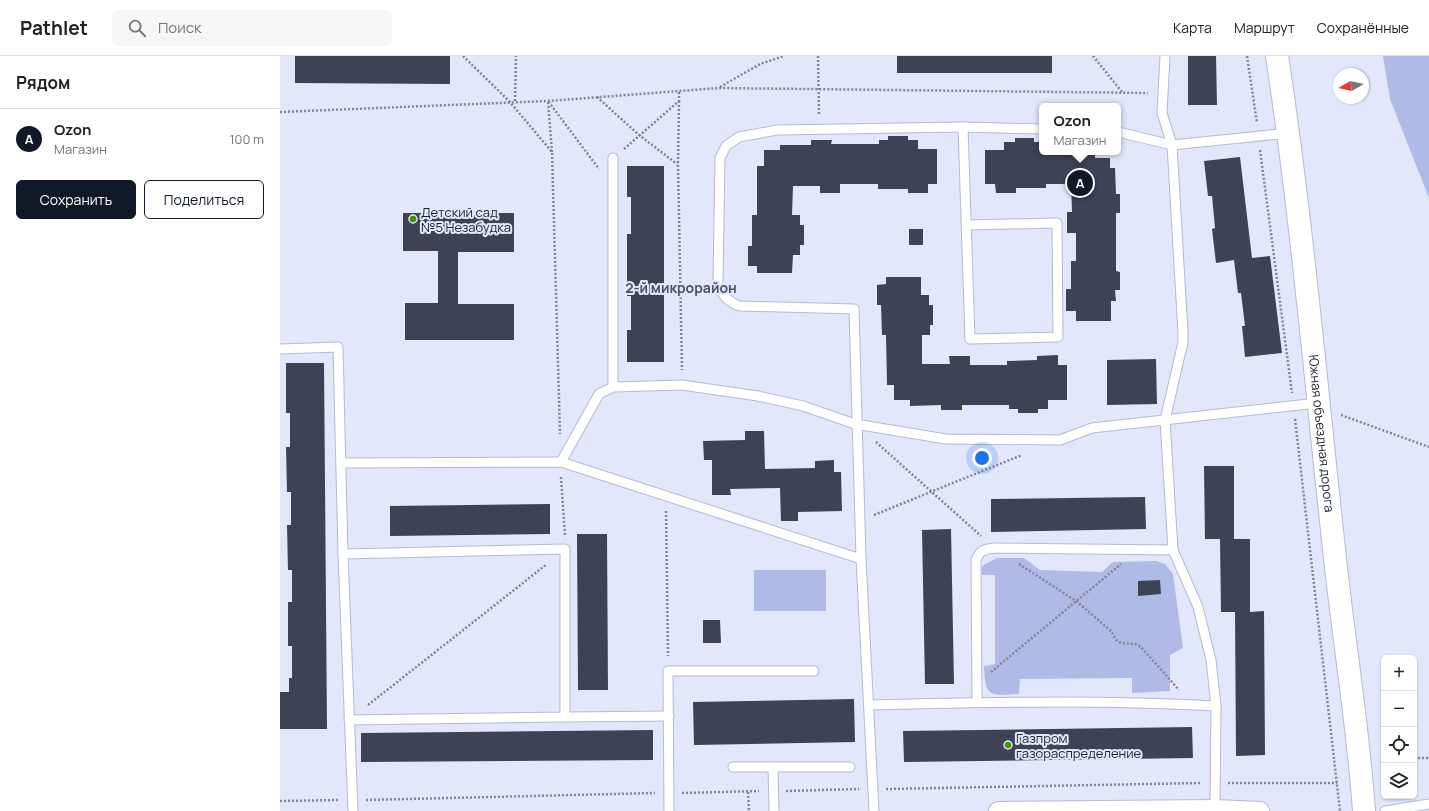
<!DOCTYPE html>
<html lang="ru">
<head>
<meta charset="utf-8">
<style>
  :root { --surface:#fff; --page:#f6f6f6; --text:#222; --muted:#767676; --line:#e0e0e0; --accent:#111827 }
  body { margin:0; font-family:Manrope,sans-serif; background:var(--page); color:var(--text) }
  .controls { position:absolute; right:12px; bottom:12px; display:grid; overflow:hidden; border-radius:6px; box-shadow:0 1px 3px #0004 }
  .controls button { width:36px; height:36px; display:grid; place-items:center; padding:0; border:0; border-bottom:1px solid var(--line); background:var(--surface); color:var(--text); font:20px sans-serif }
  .compass { position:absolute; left:1053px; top:12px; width:36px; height:36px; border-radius:50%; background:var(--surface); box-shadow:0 1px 3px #0004; rotate:261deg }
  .you { position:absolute; left:702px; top:402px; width:14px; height:14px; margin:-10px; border:3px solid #fff; border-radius:50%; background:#1a73e8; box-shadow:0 0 0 6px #1a73e833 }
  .badge { display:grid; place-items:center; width:26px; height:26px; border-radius:50%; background:var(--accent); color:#fff; font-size:13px; font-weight:700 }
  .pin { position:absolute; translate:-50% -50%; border:2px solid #fff; box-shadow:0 1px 4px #0006 }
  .popup { position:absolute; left:759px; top:47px; width:82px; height:52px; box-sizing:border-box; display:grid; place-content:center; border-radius:6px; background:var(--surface); filter:drop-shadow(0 1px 3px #0005); font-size:13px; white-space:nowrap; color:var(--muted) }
  .popup b { font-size:15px; color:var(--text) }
  .popup::after { content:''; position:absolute; left:50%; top:100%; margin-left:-8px; border:8px solid transparent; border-top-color:var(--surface) }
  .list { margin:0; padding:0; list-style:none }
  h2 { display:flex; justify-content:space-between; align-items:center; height:52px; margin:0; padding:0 16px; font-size:17px }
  h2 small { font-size:13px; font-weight:400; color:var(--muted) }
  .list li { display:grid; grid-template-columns:26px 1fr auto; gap:12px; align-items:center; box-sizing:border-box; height:60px; padding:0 16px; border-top:1px solid var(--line) }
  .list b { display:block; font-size:15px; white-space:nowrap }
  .list p { margin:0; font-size:13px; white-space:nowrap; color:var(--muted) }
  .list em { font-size:13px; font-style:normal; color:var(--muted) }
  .actions { display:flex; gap:8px; padding:12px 16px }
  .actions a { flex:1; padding:9px 0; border:1px solid var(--accent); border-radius:6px; text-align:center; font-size:14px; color:var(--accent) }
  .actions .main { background:var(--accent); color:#fff }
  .icon { flex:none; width:22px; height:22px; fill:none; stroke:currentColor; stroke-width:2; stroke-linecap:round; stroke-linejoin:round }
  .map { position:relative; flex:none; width:1149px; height:755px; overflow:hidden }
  header { display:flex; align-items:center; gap:24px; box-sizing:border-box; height:56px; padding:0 20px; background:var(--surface); border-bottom:1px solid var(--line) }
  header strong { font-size:19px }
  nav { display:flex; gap:22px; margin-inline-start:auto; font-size:14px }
  .search { width:280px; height:36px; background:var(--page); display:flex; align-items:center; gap:10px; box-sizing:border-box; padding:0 14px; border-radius:6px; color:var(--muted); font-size:15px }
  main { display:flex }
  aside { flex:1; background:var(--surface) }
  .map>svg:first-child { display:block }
  .green { fill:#b0bae6 }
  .building { fill:#3e4257 }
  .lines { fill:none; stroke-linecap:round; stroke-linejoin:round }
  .lane-casing { stroke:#b4bad3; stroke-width:11 }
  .street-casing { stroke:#b4bad3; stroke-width:20 }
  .secondary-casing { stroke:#b4bad3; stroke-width:24 }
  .path { stroke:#818494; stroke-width:2.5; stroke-dasharray:2 2; stroke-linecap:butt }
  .lane { stroke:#fff; stroke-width:9 }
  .street { stroke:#fff; stroke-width:18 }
  .secondary { stroke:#fff; stroke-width:22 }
  .poi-dot { fill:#3e9508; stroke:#e2e7fc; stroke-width:1.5 }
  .labels { text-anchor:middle; stroke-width:4; stroke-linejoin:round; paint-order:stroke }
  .poi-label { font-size:13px; fill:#1f212b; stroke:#e2e7fc; text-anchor:start }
  .street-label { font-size:13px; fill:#1f212b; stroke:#e2e7fc }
  .neighbourhood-label { font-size:14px; font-weight:bold; fill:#4c5166; stroke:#e2e7fc }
</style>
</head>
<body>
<header>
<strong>Pathlet</strong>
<div class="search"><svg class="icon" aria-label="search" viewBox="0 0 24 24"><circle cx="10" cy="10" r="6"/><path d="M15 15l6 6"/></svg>Поиск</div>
<nav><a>Карта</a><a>Маршрут</a><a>Сохранённые</a></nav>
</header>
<main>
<aside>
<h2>Рядом<small></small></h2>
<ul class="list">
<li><span class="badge">A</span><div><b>Ozon</b><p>Магазин</p></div><em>100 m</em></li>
</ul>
<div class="actions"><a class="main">Сохранить</a><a>Поделиться</a></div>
</aside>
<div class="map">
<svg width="1149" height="755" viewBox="0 0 1149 755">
  <rect width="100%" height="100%" fill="#e2e7fc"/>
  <g class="green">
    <polygon points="1103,0 1149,0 1149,142 1110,43"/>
    <path d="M717 502H744L760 514 822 516 833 506 876 505 885 508 893 518 903 592 890 599V635L852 637V622L740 623 739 638C709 640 705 641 704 610L715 608V519H702V510Z"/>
    <rect x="474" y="514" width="72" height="41"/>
  </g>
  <g class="building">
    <polygon points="15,0 170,0 170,28 15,27"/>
    <rect x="617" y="0" width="155" height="17"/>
    <polygon points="908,0 936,0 937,49 908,49"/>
    <polygon points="608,80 628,80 628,84 638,84 638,93 657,93 657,128 648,128 648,137 628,137 628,133 598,133 598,128 560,128 560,137 540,137 540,130 513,130 512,159 520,159 520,169 524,169 524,189 520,189 520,199 513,199 512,217 477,217 477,210 468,210 468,190 472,190 472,159 477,159 477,110 484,110 484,94 500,94 500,89 531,89 531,84 552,84 551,88 599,88 599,84 608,84"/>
    <polygon points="735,82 754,82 754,86 762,86 762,96 815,96 815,102 830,102 830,112 835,112 836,138 840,138 840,157 836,157 836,215 840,216 840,234 835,234 836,245 831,245 831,265 796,265 796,255 786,255 786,233 791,233 791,205 796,205 796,177 787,177 787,156 792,156 791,128 766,128 766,132 736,132 736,137 716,137 715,128 705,128 705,94 724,94 724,86 735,86"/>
    <polygon points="960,101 972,202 990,200 1002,297 965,301 962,270 965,270 961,237 958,237 954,204 936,207 932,173 935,172 932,140 928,140 924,105"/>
    <polygon points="347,110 384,110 384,306 347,306 347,274 351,274 351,240 347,240 347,178 351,178 351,141 347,141"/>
    <polygon points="123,157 234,157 234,196 178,196 178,248 234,248 234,284 125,284 125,247 158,247 158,195 123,195"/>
    <rect x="629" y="173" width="14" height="16"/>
    <polygon points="606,221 641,221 641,239 649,239 649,249 653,249 653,269 650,269 650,279 642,279 642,308 670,308 669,300 690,300 690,309 727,309 727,305 757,304 757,300 778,299 778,309 787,309 787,344 768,344 768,353 758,353 758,357 738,357 738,353 729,353 729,349 682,349 682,354 661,354 661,349 630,350 630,344 614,344 614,329 607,329 606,279 602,279 601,249 597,249 597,229 606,228"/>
    <polygon points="876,303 877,348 827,349 827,304"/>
    <polygon points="6,307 44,307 47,673 0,673 0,636 9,636 9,622 12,622 12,590 8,590 8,546 12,546 12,514 8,514 7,469 11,469 11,436 7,436 6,391 10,391 10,357 6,357"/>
    <polygon points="465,375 484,375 485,413 535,412 535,405 554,404 554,416 561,416 562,455 518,456 518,465 501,465 500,432 450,433 451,439 432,439 432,404 424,404 423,385 465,384"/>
    <polygon points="924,410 954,410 954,483 970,483 970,556 984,555 985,699 956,700 955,556 941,556 940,483 925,483"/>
    <polygon points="865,441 866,473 711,476 711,443"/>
    <polygon points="270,448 270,478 110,480 110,450"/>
    <polygon points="671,473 674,628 645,628 642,474"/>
    <polygon points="297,478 327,478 328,634 298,634"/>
    <polygon points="880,524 881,538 858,540 858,525"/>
    <polygon points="423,564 440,564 441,587 423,587"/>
    <polygon points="574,643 575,686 414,689 413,646"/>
    <polygon points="912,671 913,702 624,706 623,675"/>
    <polygon points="373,674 373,704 81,706 81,677"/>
  </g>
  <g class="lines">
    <g class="lane-casing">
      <g id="lane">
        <polyline points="885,0 882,57 892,89 903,277 903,286 885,364 893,494 918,551 931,604 936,650 935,753"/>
        <polyline points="683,71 690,283 778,281 777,167 686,169"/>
        <polyline points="838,76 892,89 1009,77"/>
        <polyline points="333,102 333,331"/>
        <polyline points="0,293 58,291 63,498 73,755"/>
        <polyline points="281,406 319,338 333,331 402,329 478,340 523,350 575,368 666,383 780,384 812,372 1038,347"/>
        <polyline points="61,407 281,406 581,503"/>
        <polyline points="63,498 285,493 285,661 69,664"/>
        <path d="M697 646 696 504C700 494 704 493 715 492L893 494"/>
        <path d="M589 649C705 646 821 644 936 650"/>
        <polyline points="285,661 389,660"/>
        <polyline points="453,711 570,711"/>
        <polyline points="493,711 494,755"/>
        <polyline points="389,755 388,615 534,615"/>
        <path d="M594 755 581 503 574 253 459 250C448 245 443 241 438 228L440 102 446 90 459 81 497 74 683 71 762 73"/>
        <polyline points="1105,755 1149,748"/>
      </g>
    </g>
    <g class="street-casing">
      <polyline id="street" points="718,755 935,753 980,755"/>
    </g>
    <g class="secondary-casing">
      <g id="secondary">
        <path id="s1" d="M997 0C1022 164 1036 329 1054 493 1063 581 1078 667 1084 755"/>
      </g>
    </g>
    <g class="path">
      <polyline points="183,0 229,45 272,96 280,378"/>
      <polyline points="538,0 539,59"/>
      <polyline points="813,0 842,36"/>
      <polyline points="967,0 977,67"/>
      <polyline points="440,31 480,8 504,0"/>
      <polyline points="317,41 359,79 397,108"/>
      <polyline points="235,45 236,0"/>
      <polyline points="399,45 398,108 402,314"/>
      <polyline points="0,56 268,45 439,32 868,37"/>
      <polyline points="344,93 399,45 399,35"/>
      <polyline points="980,94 1012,337"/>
      <polyline points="272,96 268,45 319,113"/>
      <polyline points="1061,359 1149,391"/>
      <polyline points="1015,363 1060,755"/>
      <polyline points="596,386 701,480"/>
      <polyline points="281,421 285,480"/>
      <polyline points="386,455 388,600"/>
      <polyline points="594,459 742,399"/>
      <polyline points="739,508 796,545 831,575 836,584 841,587 855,588 861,591 899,634"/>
      <polyline points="711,616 841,508"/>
      <polyline points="88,649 267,508"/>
      <polyline points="1134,702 1149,702"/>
      <polyline points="948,727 1057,727"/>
      <polyline points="606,733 921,727"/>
      <polyline points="506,735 579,733"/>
      <polyline points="468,736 469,755"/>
      <polyline points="402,737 479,735"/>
      <polyline points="86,744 375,737"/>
      <polyline points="0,745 59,744"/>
    </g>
    <use href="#lane" class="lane"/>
    <use href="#street" class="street"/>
    <use href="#secondary" class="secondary"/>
  </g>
  <g class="poi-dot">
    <circle cx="133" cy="163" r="4"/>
    <circle cx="728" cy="689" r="4"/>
  </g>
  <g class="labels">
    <g class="poi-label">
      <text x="141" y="161">Детский сад<tspan x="141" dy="15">№5 Незабудка</tspan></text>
      <text x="736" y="687">Газпром<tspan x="736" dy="15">газораспределение</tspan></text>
    </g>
    <g class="street-label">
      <text dy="5" stroke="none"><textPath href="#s1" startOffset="380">Южная объездная дорога</textPath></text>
    </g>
    <g class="neighbourhood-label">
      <text x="401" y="237">2-й микрорайон</text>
    </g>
  </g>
</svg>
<div class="controls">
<button>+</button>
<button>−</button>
<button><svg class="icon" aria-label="locate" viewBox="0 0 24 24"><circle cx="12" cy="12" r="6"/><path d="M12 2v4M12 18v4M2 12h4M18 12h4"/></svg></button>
<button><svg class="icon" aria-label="layers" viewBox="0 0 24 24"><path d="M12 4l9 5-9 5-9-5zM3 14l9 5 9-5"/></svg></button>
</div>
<svg class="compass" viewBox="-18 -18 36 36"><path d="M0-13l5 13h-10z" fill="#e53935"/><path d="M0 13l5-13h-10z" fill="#767676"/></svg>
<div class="you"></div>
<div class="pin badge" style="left:800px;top:127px">A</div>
<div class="popup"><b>Ozon</b>Магазин</div>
</div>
</main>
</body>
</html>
